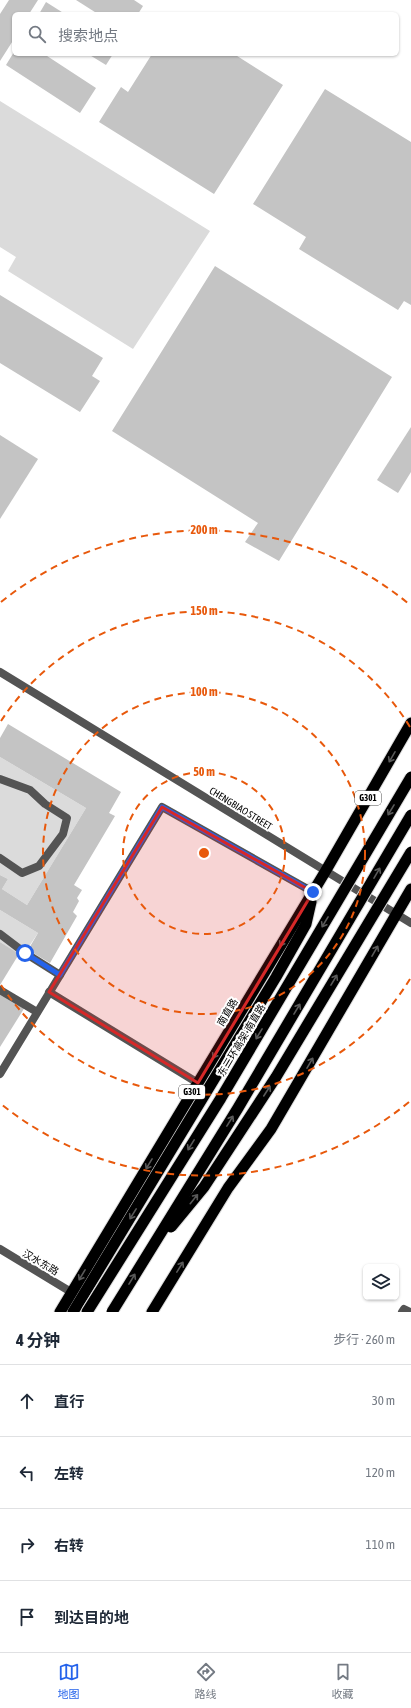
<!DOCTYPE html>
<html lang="zh">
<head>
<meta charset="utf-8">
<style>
  :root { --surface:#fff; --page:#f2f2f3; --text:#1f2937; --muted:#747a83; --line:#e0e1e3; --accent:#2563eb }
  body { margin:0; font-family:"Asap Condensed","Noto Sans SC",sans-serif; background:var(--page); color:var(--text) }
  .controls { position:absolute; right:12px; bottom:12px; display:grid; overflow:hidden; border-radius:6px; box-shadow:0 1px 3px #0004 }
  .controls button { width:36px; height:36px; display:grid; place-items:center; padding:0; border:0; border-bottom:1px solid var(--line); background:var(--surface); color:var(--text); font:20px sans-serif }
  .stop { position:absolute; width:12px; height:12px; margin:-9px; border:3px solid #2563eb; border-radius:50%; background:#fff }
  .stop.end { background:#2563eb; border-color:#fff; box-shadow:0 1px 4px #0008 }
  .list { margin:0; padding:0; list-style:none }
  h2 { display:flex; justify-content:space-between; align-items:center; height:52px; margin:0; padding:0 16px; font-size:17px }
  h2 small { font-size:13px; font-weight:400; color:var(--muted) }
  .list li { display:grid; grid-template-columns:26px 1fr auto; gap:12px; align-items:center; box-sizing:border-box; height:72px; padding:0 16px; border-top:1px solid var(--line) }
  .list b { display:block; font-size:15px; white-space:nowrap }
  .list em { font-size:13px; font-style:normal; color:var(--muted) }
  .icon { flex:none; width:22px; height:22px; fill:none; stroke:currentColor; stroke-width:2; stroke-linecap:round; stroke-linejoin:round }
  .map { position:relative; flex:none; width:411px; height:1312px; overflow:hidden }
  .search { position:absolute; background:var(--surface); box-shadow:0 1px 3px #0004; left:12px; right:12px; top:12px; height:44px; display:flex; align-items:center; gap:10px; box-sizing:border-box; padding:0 14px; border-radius:6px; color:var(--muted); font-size:15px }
  .sheet { height:340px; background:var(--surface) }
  nav { display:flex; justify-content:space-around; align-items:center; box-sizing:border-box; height:56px; border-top:1px solid var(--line); background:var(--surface); font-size:11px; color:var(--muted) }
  nav a { display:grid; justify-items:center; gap:2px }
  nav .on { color:var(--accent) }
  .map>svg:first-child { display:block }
  .green { fill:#dbdbdb }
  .building { fill:#c4c4c4 }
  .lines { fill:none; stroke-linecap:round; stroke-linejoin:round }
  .trunk-casing { stroke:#dbdbdb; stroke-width:13 }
  .pedestrian { stroke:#545454; stroke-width:8 }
  .minor { stroke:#545454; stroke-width:8 }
  .tertiary { stroke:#545454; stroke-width:8 }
  .trunk { stroke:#000; stroke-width:11 }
  .trunk-bridge-casing { stroke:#dbdbdb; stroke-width:13; stroke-linecap:butt }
  .trunk-bridge { stroke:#000; stroke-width:11 }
  .oneway { stroke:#595959 }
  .route { stroke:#2563eb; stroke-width:5 }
  .marked { fill:#d62828; fill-opacity:0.2; stroke:#d62828; stroke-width:3; stroke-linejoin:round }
  .ring { fill:none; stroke:#e8590c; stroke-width:2; stroke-dasharray:7 5 }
  .labels { text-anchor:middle; stroke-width:4; stroke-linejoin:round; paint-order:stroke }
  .shield { fill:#fff; stroke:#4c4c4c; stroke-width:1 }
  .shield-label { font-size:9px; font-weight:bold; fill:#000 }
  .street-label { font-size:10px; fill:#000; stroke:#fff }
  .centre { fill:#e8590c; stroke:#fff; stroke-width:2 }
  .ring-label { font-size:12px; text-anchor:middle; font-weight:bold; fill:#e8590c; stroke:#fff; stroke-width:4; stroke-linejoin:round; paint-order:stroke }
</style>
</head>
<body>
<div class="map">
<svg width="411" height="1312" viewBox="0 0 411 1312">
  <rect width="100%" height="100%" fill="#fff"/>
  <g class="green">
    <polygon points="0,101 210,231 133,349 8,271 16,257 0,247"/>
    <polygon points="0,757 86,808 27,905 2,889 8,879 0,875"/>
    <polygon points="0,910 38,933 22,957 0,942"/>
  </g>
  <g class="building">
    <polygon points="9,0 38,0 29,14 14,14 14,39 0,61 0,14"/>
    <polygon points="76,0 134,0 143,6 138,14 98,14"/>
    <polygon points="46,2 65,14 39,14"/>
    <polygon points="14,52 14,54 44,54 96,88 80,113 6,65"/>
    <polygon points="88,54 113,54 106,65"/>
    <polygon points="152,54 234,54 283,85 214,194 99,122 121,87 128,92"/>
    <polygon points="325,89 411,142 411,305 404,301 398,310 299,249 306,237 253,204"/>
    <polygon points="215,266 392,377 279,561 245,542 258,523 112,431"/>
    <polygon points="0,295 103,358 92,376 100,381 80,412 0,363"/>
    <polygon points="411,427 411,472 398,493 377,480"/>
    <polygon points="0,435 38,459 0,519"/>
    <polygon points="8,724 121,792 109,813 115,816 74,885 82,890 77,898 79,901 73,912 77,916 50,963 28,950 38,933 0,910 0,875 8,879 2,889 27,905 86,808 0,757 0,738"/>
    <polygon points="0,942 19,954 0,985"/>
    <polygon points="0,993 25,1007 0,1047"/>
  </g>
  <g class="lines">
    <g class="trunk-casing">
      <g id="trunk">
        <polyline points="60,1312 325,872 411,723"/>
        <polyline points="73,1312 276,977 306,924 311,902"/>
        <polyline points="152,1312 228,1188 271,1129 411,889"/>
      </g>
    </g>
    <g class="pedestrian">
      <polyline points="0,779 30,790 45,804 67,818 63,834 39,866 22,873 0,858"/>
      <polyline points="0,934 25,953 60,975"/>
      <polyline points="0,990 37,1012"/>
      <polyline points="49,992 198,1083"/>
    </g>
    <g class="minor">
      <polyline points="0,1074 162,807 313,892"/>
      <polyline points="402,1312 404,1309 410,1312"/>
    </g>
    <g class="tertiary">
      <polyline points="0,672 411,923"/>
      <polyline points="0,1249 71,1292"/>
    </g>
    <use href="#trunk" class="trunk"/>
    <g class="trunk-bridge-casing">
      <g id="trunk-bridge">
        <polyline points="171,1227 204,1187 276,1077 411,852"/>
        <polyline points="87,1312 221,1098 411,777"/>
        <polyline points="112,1312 238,1108 411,815"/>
      </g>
    </g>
    <use href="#trunk-bridge" class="trunk-bridge"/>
  </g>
  <defs><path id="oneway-shaft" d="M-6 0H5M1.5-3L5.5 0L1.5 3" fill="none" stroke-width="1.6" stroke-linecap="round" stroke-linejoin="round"/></defs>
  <g class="oneway">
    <use href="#oneway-shaft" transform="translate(392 757) rotate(120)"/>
    <use href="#oneway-shaft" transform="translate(391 810) rotate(121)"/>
    <use href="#oneway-shaft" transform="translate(377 873) rotate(-60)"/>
    <use href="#oneway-shaft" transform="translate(325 922) rotate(121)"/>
    <use href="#oneway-shaft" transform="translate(283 941) rotate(121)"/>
    <use href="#oneway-shaft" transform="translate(375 951) rotate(-60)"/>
    <use href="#oneway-shaft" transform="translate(334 980) rotate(-59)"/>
    <use href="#oneway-shaft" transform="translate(297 1009) rotate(-59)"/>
    <use href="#oneway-shaft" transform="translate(259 1034) rotate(121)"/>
    <use href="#oneway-shaft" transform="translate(216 1053) rotate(121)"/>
    <use href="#oneway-shaft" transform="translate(310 1063) rotate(-60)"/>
    <use href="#oneway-shaft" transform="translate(267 1091) rotate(-57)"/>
    <use href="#oneway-shaft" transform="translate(230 1121) rotate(-58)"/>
    <use href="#oneway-shaft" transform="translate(191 1145) rotate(122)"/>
    <use href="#oneway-shaft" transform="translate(149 1164) rotate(121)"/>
    <use href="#oneway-shaft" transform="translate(194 1199) rotate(-51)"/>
    <use href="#oneway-shaft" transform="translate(133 1214) rotate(122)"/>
    <use href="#oneway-shaft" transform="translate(180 1267) rotate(-58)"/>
    <use href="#oneway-shaft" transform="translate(82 1275) rotate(121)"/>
    <use href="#oneway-shaft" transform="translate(132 1279) rotate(-59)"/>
  </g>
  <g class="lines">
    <polyline class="route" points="25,953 60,975 162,807 313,892"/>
  </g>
  <path class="marked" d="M162 807 313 892 198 1083 49 992Z"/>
  <g class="ring">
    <circle cx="204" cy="853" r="81"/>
    <circle cx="204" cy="853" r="161"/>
    <path d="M410 979A242 242 0 0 1 1 985M1 721A242 242 0 0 1 410 727"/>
    <path d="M409 1102A323 323 0 0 1 1 1104M1 602A323 323 0 0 1 409 604"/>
  </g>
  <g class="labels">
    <g class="shield">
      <rect x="355" y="791" width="26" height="14" rx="3"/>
      <rect x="179" y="1085" width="26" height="14" rx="3"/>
    </g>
    <g class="shield-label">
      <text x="368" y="801">G301</text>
      <text x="192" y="1095">G301</text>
    </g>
    <g class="street-label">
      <text transform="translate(241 808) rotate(32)" y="4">CHENGBIAO STREET</text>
      <text transform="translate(227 1012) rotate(-59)" y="4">南直路</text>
      <text transform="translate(241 1040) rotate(-59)" y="4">东二环高架-南直路</text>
      <text transform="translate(41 1262) rotate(31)" y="4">汉水东路</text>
    </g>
  </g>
  <circle cx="204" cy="853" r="6" class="centre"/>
  <g class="ring-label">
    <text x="204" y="534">200 m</text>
    <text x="204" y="615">150 m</text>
    <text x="204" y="696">100 m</text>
    <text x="204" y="776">50 m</text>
  </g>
</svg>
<div class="controls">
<button><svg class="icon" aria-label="layers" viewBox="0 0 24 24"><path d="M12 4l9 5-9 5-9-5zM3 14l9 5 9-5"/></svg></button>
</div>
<div class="stop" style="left:25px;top:953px"></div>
<div class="stop end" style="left:313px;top:892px"></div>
<div class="search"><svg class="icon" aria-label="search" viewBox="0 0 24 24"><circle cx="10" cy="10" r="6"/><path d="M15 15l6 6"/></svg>搜索地点</div>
</div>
<section class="sheet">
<h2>4 分钟<small>步行 · 260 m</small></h2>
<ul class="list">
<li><svg class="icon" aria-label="ahead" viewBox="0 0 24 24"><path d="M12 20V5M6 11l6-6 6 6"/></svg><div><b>直行</b></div><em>30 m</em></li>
<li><svg class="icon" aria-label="left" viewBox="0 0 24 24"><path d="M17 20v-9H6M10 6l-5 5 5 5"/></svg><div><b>左转</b></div><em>120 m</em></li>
<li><svg class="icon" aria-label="right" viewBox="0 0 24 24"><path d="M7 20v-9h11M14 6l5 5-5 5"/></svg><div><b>右转</b></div><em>110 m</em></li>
<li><svg class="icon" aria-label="arrive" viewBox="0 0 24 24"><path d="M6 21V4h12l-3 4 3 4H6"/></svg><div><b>到达目的地</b></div></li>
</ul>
</section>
<nav>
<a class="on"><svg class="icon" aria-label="map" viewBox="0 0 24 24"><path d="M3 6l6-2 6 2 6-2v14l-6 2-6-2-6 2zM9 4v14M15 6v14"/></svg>地图</a>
<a><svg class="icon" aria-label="directions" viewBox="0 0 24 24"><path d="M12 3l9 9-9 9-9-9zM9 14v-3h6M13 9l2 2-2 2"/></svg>路线</a>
<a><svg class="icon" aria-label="saved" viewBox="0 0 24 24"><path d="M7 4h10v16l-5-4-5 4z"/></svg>收藏</a>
</nav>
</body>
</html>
